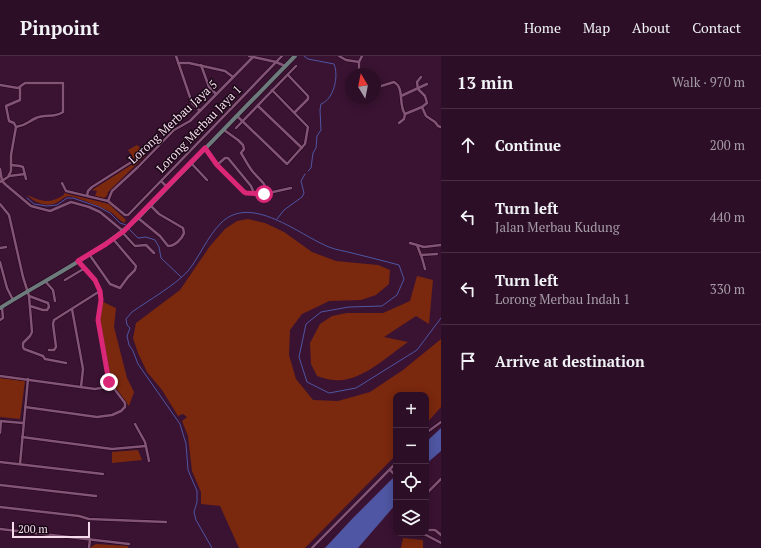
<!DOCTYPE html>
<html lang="en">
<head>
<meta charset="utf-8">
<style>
  :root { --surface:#2c0e26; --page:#34172e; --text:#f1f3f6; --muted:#a69ca7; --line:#482e43 }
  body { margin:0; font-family:"PT Serif",serif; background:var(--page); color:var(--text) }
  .controls { position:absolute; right:12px; bottom:12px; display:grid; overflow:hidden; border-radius:8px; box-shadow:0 2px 10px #0003 }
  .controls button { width:36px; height:36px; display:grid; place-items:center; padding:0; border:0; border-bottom:1px solid var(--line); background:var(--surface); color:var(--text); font:20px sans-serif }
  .compass { position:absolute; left:345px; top:12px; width:36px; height:36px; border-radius:50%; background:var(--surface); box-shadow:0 2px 10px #0003; rotate:350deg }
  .scale { position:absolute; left:12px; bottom:10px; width:78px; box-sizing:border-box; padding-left:4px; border:2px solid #f6dbed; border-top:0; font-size:11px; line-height:14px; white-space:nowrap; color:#f6dbed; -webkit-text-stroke:3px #180714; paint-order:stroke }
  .stop { position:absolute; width:12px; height:12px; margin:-9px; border:3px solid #db2777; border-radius:50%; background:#fff }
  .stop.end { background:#db2777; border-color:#fff; box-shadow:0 1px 4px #0008 }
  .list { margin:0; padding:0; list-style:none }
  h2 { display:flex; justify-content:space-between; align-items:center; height:52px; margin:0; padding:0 16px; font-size:17px }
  h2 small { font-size:13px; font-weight:400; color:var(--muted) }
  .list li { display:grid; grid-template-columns:26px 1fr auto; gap:12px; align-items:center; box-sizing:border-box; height:72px; padding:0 16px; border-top:1px solid var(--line) }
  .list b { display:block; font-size:15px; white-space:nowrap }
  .list p { margin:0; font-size:13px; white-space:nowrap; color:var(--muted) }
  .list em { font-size:13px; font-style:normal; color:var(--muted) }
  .icon { flex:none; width:22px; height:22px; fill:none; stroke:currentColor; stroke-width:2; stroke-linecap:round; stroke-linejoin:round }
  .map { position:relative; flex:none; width:441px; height:492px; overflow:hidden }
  header { display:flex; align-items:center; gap:24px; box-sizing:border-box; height:56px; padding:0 20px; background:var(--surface); border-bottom:1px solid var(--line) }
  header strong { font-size:19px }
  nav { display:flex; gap:22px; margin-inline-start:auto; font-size:14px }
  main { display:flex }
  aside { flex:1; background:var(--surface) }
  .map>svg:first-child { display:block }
  .green { fill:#7a280e }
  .water { fill:#4f56a3 }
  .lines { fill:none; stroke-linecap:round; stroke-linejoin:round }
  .stream { stroke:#4f56a3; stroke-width:1 }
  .minor-casing { stroke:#200019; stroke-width:3.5 }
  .secondary-casing { stroke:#200019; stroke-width:5 }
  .minor { stroke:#825475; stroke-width:2.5 }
  .secondary { stroke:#6d7b7c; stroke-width:4 }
  .route { stroke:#db2777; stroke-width:5 }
  .labels { text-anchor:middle; stroke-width:3; stroke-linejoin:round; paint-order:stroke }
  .street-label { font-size:12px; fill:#f6dbed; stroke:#180714 }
</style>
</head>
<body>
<header>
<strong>Pinpoint</strong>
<nav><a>Home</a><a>Map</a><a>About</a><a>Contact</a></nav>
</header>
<main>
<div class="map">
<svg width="441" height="492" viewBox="0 0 441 492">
  <rect width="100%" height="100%" fill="#3a1332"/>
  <g class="green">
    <polygon points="137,89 147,98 108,136 107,140 104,142 95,140 97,135 92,134 136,106 128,94"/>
    <path d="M64 137 109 148 126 164 124 167C119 164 116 160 112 157 107 153 74 140 69 140 65 140 61 144 58 146 48 152 35 147 27 139 43 146 49 148 64 139Z"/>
    <polygon points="248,163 265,167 284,176 312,196 336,205 378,209 390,214 389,228 376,239 361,244 329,245 319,250 302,258 290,274 289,299 296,323 313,344 338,345 370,336 403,314 441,283 441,351 426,368 426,339 396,339 396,399 305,492 239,492 220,450 201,448 201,436 192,415 188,380 182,365 187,361 183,358 178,360 162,334 147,316 138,297 133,282 136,267 180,234 210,190 225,173 237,165"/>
    <path d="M417 220 433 224 429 268 416 260 384 281 408 286C389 299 360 327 335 324 329 324 323 322 317 320L311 308 310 287 320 268 332 260 347 257H383L410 245Z"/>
    <polygon points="103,246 116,252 114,271 127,322 134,336 129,350 112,328 100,264"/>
    <polygon points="0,322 25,325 20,363 0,361"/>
    <polygon points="138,394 142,404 112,407 112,396"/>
    <polygon points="403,482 423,484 423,492 401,492"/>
    <polygon points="96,488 128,490 128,492 91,492 91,491"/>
  </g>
  <g class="water">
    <polygon points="441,372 441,395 426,408 426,386"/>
    <polygon points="396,419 396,448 358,492 325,492 353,462"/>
  </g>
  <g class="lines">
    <g class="stream">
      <path d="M304 0 308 3 334 8C339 20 334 43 321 48L320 54 321 74 317 80 316 92 313 97 311 112 308 115"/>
      <polyline points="27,142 34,148 47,150 57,149 67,142 73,142 99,151 110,157 120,167 126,169"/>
      <polyline points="277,163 284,154 302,141 304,137 301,125 305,118"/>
      <polyline points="129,173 138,182 146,181 155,184 159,191 161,202 181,221"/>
      <path d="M212 492 196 464 194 456 197 446V435L188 414 186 388 180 368 138 308 133 295 129 289 127 280 130 272 127 269 126 263 132 256C149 244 174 230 188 215 200 200 207 181 221 167 251 137 299 179 329 191 336 194 345 195 352 197 368 201 384 205 399 209L404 223 397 239 382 250 349 251 321 256 306 268 299 301 307 326 329 337 356 332 417 294 441 262"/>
    </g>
    <g class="minor-casing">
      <g id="minor">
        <polyline points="176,0 192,47 200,55"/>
        <polyline points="249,0 276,6 285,10"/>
        <polyline points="339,0 346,4 359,6"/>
        <polyline points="178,7 189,7 225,15 233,21"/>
        <polyline points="201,9 209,31 216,38"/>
        <polyline points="359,18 359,6 362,0"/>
        <polyline points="288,19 308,40 308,43 295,56"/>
        <path d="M0 29 18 32 25 27H63V56C55 62 45 58 36 62 27 66 28 69 16 71"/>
        <path d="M375 32 394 26C405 32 398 49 405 58L404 63 399 67"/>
        <polyline points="401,40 427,28"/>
        <polyline points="258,50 302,92"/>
        <polyline points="422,51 426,60 435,66 438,70 441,71"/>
        <polyline points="405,58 422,51 427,47 425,40 418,33 417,26 421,21"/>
        <polyline points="237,60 287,108 305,88 308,71 272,34"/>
        <polyline points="236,72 296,10"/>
        <path d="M224 74 238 84 243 89 244 93 241 97C245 103 248 110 253 116 258 122 267 128 267 137"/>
        <polyline points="205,92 217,109 245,137 264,138 291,132"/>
        <polyline points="191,107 207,124"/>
        <polyline points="11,109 20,110 23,111 26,123"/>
        <polyline points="217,109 225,102 228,102 251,130 254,137"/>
        <polyline points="0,113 2,125 6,129 31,150 50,155 71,146 89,151 100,156 123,175"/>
        <polyline points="9,120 25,118"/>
        <polyline points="161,125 167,131"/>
        <polyline points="0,126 8,121 11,115 11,99 16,71 14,67 9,65 6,50 20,44 20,31"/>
        <polyline points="62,127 66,135 108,145 125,159 128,159 282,0"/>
        <polyline points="87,140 88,135 92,131 133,105"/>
        <polyline points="108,145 112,135 138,111 174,74 190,65 253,1"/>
        <polyline points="0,148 9,159 23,221 29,240 32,276 30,280 23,287 23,291 24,293 43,300 45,303 66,307"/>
        <path d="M138 162 160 180 168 190C175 190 182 183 184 177L183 172 159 158 150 149"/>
        <polyline points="122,176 135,190 146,189 154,197"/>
        <polyline points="410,187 424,191 441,189"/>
        <polyline points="417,189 422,202 425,213"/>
        <polyline points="0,192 6,191"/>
        <polyline points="89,198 110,228 120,232 128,221 135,214 136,210 113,183"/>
        <polyline points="421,199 437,198"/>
        <polyline points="0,206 7,232 13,244"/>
        <polyline points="65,224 85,212"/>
        <polyline points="45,225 53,234 55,245"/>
        <polyline points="29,240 48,247 49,251 47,254 43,254 30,250"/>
        <polyline points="72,253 83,313 81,331"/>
        <polyline points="0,264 3,262 2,251"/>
        <polyline points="49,294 54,294 56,291 53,268 54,264 100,235"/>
        <polyline points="0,320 95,333 112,330"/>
        <polyline points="25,351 97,361 112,359 121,355 125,351 125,347 109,326 98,264 101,244 99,230 79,205"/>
        <polyline points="0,365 23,367"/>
        <polyline points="135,368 145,386 149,405"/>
        <polyline points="0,377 1,365"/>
        <polyline points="426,377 441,366"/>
        <polyline points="22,381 112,393 146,390"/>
        <polyline points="0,406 103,418"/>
        <polyline points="20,408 28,323"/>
        <polyline points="390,414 396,420"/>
        <polyline points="0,429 96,440"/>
        <polyline points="426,438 441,423"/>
        <polyline points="0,451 79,460 89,463 166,466"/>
        <polyline points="0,473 129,488"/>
        <polyline points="426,474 435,474 441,479"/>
        <polyline points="412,477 414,478 426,479 441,487"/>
        <polyline points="89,492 90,483"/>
        <polyline points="312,492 396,407"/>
      </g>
    </g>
    <g class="secondary-casing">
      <path id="secondary" d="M0 252C46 223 97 199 138 162L295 0"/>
    </g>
    <use href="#minor" class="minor"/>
    <use href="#secondary" class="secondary"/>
  </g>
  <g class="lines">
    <polyline class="route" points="109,326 98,264 101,244 100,235 95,224 78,205 106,188 124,175 205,92 217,109 244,136 246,137 264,138"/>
  </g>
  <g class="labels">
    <g class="street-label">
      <text transform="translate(173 66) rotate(-43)" y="4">Lorong Merbau Jaya 5</text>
      <text transform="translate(199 73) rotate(-46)" y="4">Lorong Merbau Jaya 1</text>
    </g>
  </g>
</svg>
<div class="controls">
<button>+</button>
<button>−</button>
<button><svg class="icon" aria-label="locate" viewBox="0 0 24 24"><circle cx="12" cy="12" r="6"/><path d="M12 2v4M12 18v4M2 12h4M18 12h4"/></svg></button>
<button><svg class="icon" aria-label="layers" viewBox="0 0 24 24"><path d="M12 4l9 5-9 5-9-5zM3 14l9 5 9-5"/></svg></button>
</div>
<svg class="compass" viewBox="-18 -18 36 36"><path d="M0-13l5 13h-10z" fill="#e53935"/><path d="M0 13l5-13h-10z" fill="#a69ca7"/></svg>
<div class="scale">200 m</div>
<div class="stop" style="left:264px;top:138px"></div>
<div class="stop end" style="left:109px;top:326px"></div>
</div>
<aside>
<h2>13 min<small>Walk · 970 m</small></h2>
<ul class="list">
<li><svg class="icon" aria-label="ahead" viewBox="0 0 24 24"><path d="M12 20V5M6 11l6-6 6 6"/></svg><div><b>Continue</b></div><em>200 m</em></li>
<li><svg class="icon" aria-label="left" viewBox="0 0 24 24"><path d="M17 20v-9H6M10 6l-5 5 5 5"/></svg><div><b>Turn left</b><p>Jalan Merbau Kudung</p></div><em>440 m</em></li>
<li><svg class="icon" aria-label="left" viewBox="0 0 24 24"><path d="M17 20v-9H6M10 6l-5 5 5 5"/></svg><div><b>Turn left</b><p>Lorong Merbau Indah 1</p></div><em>330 m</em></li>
<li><svg class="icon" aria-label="arrive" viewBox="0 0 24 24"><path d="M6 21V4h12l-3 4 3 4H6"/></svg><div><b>Arrive at destination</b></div></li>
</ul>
</aside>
</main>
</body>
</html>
